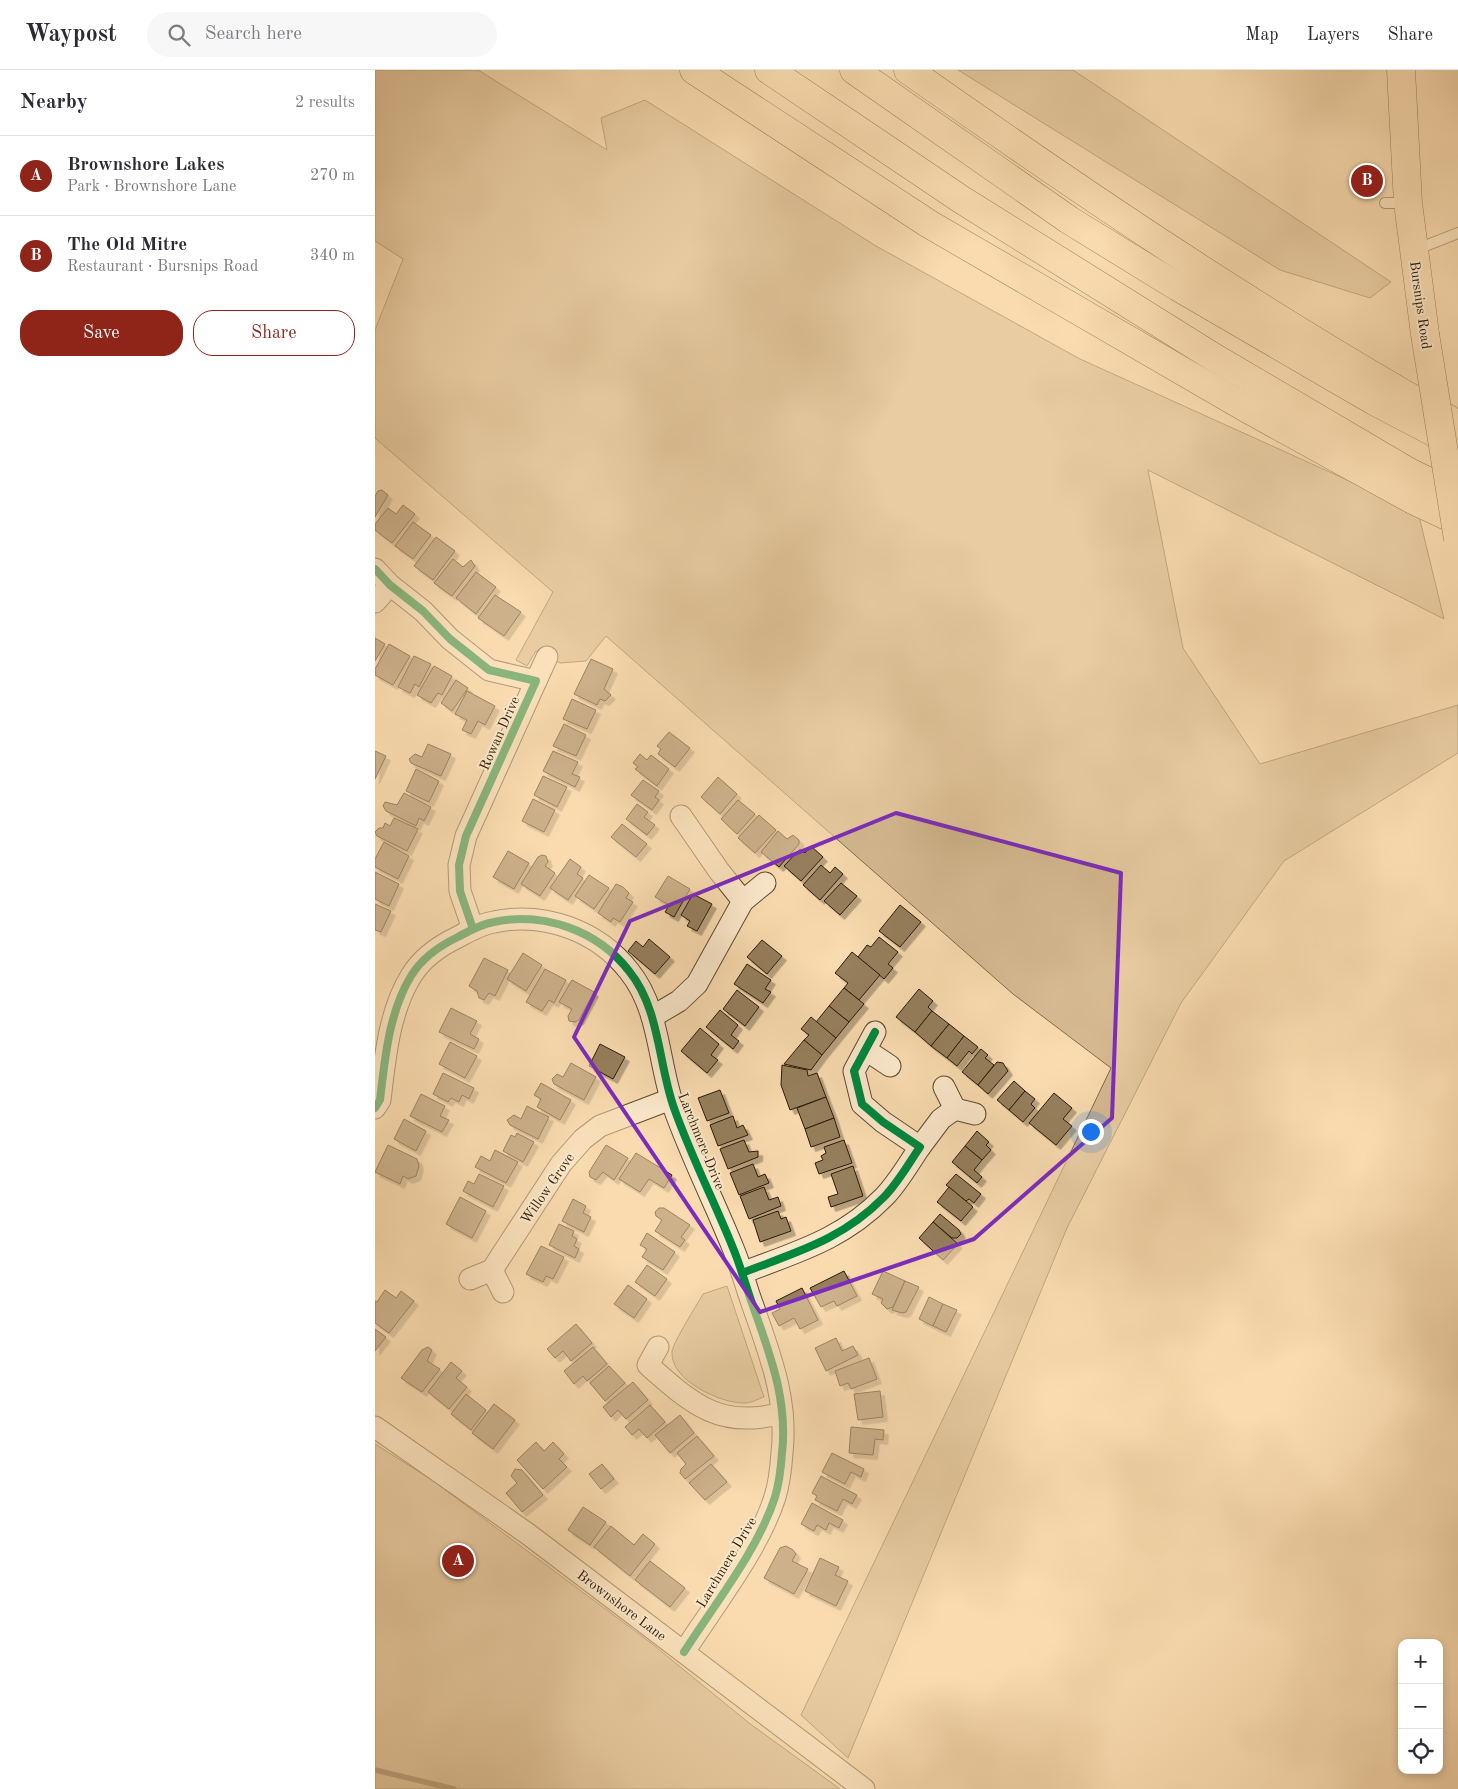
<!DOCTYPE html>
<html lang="en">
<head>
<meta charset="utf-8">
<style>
  :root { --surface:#fff; --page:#f7f7f7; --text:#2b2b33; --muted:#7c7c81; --line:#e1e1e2; --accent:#8f2418 }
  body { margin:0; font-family:"Old Standard TT",serif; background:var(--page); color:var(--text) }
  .controls { position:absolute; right:15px; bottom:15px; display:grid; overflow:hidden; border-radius:10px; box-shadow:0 2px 8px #0003 }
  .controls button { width:45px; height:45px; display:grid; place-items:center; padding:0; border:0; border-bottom:1px solid var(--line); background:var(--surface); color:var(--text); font:25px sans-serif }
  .you { position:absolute; left:715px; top:1061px; width:18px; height:18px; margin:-12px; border:4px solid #fff; border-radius:50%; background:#1a73e8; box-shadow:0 0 0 8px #1a73e833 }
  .badge { display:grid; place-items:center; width:32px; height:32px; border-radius:50%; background:var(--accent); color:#fff; font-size:16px; font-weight:700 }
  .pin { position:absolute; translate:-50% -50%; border:2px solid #fff; box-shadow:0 1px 5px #0006 }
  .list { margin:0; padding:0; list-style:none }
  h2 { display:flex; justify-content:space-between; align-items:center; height:65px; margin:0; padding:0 20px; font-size:21px }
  h2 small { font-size:16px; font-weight:400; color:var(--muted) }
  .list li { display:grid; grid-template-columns:32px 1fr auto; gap:15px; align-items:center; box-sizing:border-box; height:80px; padding:0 20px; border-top:1px solid var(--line) }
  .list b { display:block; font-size:19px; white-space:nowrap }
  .list p { margin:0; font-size:16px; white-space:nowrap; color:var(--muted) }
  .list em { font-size:16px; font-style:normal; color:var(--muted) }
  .actions { display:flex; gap:10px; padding:15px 20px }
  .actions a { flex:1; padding:11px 0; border:1px solid var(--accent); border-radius:20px; text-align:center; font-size:18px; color:var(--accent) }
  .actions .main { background:var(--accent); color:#fff }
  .icon { flex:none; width:28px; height:28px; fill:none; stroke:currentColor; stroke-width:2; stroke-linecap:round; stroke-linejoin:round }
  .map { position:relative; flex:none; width:1083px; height:1719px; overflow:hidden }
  header { display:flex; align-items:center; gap:30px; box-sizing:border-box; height:70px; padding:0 25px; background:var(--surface); border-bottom:1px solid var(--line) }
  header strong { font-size:24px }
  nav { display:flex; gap:28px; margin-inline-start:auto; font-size:18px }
  .search { width:350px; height:45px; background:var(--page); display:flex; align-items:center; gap:12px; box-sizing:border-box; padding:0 18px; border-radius:28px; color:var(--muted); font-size:19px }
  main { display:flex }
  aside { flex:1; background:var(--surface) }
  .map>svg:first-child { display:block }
  .green { fill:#d6ba92; stroke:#806a4b }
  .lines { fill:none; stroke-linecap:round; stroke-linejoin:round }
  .stream { stroke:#7d6748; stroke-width:5.5 }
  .building { fill:#967f5d; stroke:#2b1b04; filter:url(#shadow) }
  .lane-casing { stroke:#5e4b2f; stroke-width:12 }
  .street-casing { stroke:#5e4b2f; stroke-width:23 }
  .primary-casing { stroke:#2b1b04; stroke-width:29 }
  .highway-casing { stroke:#2b1b04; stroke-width:29 }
  .lane { stroke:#fbe8cb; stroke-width:10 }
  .street { stroke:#fbe8cb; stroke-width:21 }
  .primary { stroke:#f9dbaf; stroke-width:28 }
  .highway { stroke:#f9dbaf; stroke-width:28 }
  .primary-bridge-casing { stroke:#2b1b04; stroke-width:29; stroke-linecap:butt }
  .primary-bridge { stroke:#f9dbaf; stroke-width:28 }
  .cycleway-casing { stroke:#fbe8cb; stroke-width:11 }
  .cycleway { stroke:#00873e; stroke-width:8 }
  .marked { fill:none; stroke:#7b2cbf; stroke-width:4; stroke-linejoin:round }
  .labels { text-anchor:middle; stroke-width:4; stroke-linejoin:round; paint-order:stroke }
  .street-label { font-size:14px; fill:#2b1b04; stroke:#fbe8cb }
</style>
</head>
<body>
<header>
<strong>Waypost</strong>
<div class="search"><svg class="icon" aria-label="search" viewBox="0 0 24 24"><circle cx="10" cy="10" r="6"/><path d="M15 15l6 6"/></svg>Search here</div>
<nav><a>Map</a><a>Layers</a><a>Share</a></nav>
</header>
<main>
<aside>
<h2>Nearby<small>2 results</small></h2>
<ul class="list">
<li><span class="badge">A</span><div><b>Brownshore Lakes</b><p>Park · Brownshore Lane</p></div><em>270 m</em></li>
<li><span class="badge">B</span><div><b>The Old Mitre</b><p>Restaurant · Bursnips Road</p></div><em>340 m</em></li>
</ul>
<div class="actions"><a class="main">Save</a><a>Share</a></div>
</aside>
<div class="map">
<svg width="1083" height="1719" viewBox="0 0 1083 1719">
  <defs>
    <filter id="shadow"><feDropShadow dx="4.5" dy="4.5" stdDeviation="0" flood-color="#0004"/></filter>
  </defs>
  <rect width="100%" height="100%" fill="#f9dbaf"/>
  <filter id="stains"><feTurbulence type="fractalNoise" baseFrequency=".004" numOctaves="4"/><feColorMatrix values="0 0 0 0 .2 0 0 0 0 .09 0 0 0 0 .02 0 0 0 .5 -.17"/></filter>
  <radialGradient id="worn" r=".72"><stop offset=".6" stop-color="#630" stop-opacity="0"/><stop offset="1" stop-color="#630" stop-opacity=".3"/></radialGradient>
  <g class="green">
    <polygon points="0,0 103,0 232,80 226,48 270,30 501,176 705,289 1043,442 1069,549 773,400 808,578 885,694 1083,635 1083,683 909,791 806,933 692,1158 473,1688 426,1645 736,998 638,924 231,566 211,591 185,593 161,581 152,596 141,590 178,522 0,368 0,260 28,189 0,171"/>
    <polygon points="583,0 698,0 1016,212 995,228 905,200"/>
    <path d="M352 1216 389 1327C383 1329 376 1333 370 1333 346 1334 295 1310 297 1282 298 1272 322 1235 328 1224Z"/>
    <polygon points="0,1374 57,1410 276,1573 374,1653 465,1719 0,1719"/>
  </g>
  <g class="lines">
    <polyline class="stream" points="0,1700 79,1719"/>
  </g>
  <g class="building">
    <polygon points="7,420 13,425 0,447 0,426 3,421"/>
    <polygon points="28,435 40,444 17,473 0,460 0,454 13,438 21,444"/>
    <polygon points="38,452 56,465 38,489 20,476"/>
    <polygon points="61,467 80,481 58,510 39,496"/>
    <polygon points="78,489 88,497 96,490 100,496 77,526 59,513"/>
    <polygon points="101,502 121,517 101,544 81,528"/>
    <polygon points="120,525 146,542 129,566 103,548"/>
    <polygon points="0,568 10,574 0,591"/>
    <polygon points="14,574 35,586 18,615 0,605 0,599"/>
    <polygon points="39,586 56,594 44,617 40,614 35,623 23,617"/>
    <polygon points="216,589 238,599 229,619 236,625 230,631 225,629 222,635 199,624"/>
    <polygon points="59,596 77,606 67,625 63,623 56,633 42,625"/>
    <polygon points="81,610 93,618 77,641 66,633"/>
    <polygon points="92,621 120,636 110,655 103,651 96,664 87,660 92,650 80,644"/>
    <polygon points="197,629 221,640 212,659 188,649"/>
    <polygon points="189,654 211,665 201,686 178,676"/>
    <polygon points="294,662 315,678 300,697 283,684 286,679 282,676"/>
    <polygon points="53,674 76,684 66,706 36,693 34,689 40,684 47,687"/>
    <polygon points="0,681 11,686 0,709"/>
    <polygon points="178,681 203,692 197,704 205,707 200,717 168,701"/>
    <polygon points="265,684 272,690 276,685 294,699 282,716 260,699 263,697 258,693"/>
    <polygon points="41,699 64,711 54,732 31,721"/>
    <polygon points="168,706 192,717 182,737 159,725"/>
    <polygon points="343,707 362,724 345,744 326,727"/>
    <polygon points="268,710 284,721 280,727 284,730 277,740 256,725"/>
    <polygon points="29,723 56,737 49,751 44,748 41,756 11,741 8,736 10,732 22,735"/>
    <polygon points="158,729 180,740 169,762 147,751"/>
    <polygon points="363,730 380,744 362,764 346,749"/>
    <polygon points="262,734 273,742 269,747 280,755 272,765 251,749"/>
    <polygon points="384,745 401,760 380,783 363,768"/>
    <polygon points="19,748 43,759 32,781 2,766 0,762 4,758 8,758 10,753 15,756"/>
    <polygon points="247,754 272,774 261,787 236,767"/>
    <polygon points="403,761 412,769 418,765 424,770 424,774 404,797 386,782"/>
    <polygon points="9,772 34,786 23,809 0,797 0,789"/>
    <polygon points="436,776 448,787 426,811 409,796 425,779 430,783"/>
    <polygon points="133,781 154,793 139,819 118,807"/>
    <polygon points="167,785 171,786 173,792 170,796 180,803 165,826 146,814 163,787"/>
    <polygon points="195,789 206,797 202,804 208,808 193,830 175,818"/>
    <polygon points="446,795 455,803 460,797 468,804 445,830 428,815"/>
    <polygon points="0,802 24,814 14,836 0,829"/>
    <polygon points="214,805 234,818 219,839 200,826"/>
    <polygon points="293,806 315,819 299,847 290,842 294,835 280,827"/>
    <polygon points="466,813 482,826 465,845 449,831"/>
    <polygon points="241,814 248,817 254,823 251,828 258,832 245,852 238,848 236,852 223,843"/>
    <polygon points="318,824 337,834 322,861 312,856 315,851 306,845"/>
    <polygon points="0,834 16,841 6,862 0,860"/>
    <polygon points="525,835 546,852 525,877 504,861"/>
    <polygon points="504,867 523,882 513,894 518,898 509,909 483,887 492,875 496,877"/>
    <polygon points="274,869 295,887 280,904 253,881 261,871 268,877"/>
    <polygon points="387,870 407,886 392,904 372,887"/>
    <polygon points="477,882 505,905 484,930 469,918 473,913 460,903"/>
    <polygon points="148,883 167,895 151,921 132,909"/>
    <polygon points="109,888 133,900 120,926 114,923 109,930 104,928 102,921 94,916"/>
    <polygon points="372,894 396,910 390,919 396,922 388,933 359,914"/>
    <polygon points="170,899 191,910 179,933 174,930 167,941 151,932"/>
    <polygon points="197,910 219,922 204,950 200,952 194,951 193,946 197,939 184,932"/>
    <polygon points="469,918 489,934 474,952 454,936"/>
    <polygon points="544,919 558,931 553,937 557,941 540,962 521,947"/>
    <polygon points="362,920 384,937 370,956 348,939"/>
    <polygon points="454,936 474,952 461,968 441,952"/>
    <polygon points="76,938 102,951 95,964 104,969 99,979 64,962"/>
    <polygon points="345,940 363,955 356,965 364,971 358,979 331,957"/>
    <polygon points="557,941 574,954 556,976 540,962"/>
    <polygon points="436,947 461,968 447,985 429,970 434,965 426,959"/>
    <polygon points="574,954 589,966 572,988 556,976"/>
    <polygon points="325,958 344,974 336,985 343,990 332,1003 306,981"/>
    <polygon points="589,966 603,977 597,984 594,981 582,996 572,988"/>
    <polygon points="429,970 447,985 436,1000 409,994"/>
    <polygon points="75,972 102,986 90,1008 64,994"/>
    <polygon points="225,974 250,987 238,1009 214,996"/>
    <polygon points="606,979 613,985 610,988 619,995 603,1015 587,1002"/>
    <polygon points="622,992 628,993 633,1001 613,1024 603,1015"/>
    <polygon points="196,993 221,1007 209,1030 179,1014 177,1009 182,1004 188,1007"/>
    <polygon points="407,995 432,1000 433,1006 442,1003 451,1027 415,1040 406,1015"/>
    <polygon points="68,1003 99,1018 94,1029 87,1025 84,1032 76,1028 73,1032 58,1024"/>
    <polygon points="639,1011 650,1021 634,1040 622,1030"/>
    <polygon points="166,1013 196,1030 185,1050 162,1037 166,1029 159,1025"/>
    <polygon points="345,1020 354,1043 332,1051 323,1028"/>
    <polygon points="650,1021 660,1029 656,1034 660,1038 648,1052 634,1040"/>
    <polygon points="679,1023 697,1038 688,1049 697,1056 681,1075 654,1053"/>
    <polygon points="46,1024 70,1036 65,1046 74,1050 67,1062 35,1046"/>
    <polygon points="451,1027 459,1048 430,1059 422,1038"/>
    <polygon points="152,1036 174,1047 163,1069 135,1055 132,1050 139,1045 146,1049"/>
    <polygon points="358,1046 362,1058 368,1055 373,1065 343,1076 335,1055"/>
    <polygon points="459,1048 465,1067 436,1077 430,1059"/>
    <polygon points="29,1049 51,1061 41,1081 19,1069"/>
    <polygon points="602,1061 614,1072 611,1075 616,1080 607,1090 590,1076"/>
    <polygon points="142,1063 159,1072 148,1092 128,1081 136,1065 140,1067"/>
    <polygon points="369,1070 374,1082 383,1081 383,1087 353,1099 345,1079"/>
    <polygon points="469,1070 477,1093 444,1104 440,1093 448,1090 446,1086 451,1083 449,1077"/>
    <polygon points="13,1075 42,1089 44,1096 41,1106 33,1109 28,1106 25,1114 0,1102"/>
    <polygon points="231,1075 253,1088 239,1110 228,1102 221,1110 215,1107 214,1102"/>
    <polygon points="590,1076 607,1090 599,1100 607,1107 602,1113 577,1092"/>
    <polygon points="120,1080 143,1092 131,1113 100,1097 106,1086 115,1091"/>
    <polygon points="261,1083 297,1105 289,1118 274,1109 265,1122 244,1109"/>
    <polygon points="378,1094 383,1107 390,1104 394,1113 364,1125 355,1103"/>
    <polygon points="478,1096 488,1126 456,1137 453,1127 463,1124 456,1104"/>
    <polygon points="104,1104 129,1116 118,1137 88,1121 93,1111 99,1114"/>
    <polygon points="581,1104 606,1124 599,1133 594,1129 591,1131 571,1115"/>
    <polygon points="389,1117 394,1130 403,1127 406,1136 374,1149 365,1126"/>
    <polygon points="574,1117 598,1137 586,1151 562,1132"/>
    <polygon points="85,1127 111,1141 97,1168 71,1154"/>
    <polygon points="198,1129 211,1136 208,1143 216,1147 209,1162 187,1151"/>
    <polygon points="284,1138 289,1138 315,1155 306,1167 310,1170 305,1177 280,1161 287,1150 281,1146 280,1142"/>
    <polygon points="403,1141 406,1149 411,1147 416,1161 385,1172 378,1150"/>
    <polygon points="565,1144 584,1160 586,1164 582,1168 577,1168 558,1152"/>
    <polygon points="558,1152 583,1174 568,1190 544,1168"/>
    <polygon points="184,1154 199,1161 197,1166 202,1169 199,1176 204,1179 200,1188 174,1175"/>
    <polygon points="272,1163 300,1182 288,1200 267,1187 272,1179 265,1175"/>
    <polygon points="166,1176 189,1187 178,1209 171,1206 168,1212 151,1204"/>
    <polygon points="272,1195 292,1209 280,1226 260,1212"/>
    <polygon points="469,1201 482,1226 462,1236 459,1231 446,1237 435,1218"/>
    <polygon points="508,1201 530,1211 518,1237 512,1239 506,1233 508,1229 497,1224"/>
    <polygon points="530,1211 544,1217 531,1242 527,1243 517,1240"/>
    <polygon points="253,1215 272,1229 259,1248 239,1234"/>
    <polygon points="427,1218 443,1250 425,1259 419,1248 404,1256 397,1243 405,1239 401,1231"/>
    <polygon points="10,1220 21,1228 26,1221 39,1231 14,1263 0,1253 0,1231 2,1232"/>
    <polygon points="554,1227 568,1234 558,1256 544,1249"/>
    <polygon points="568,1234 582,1240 571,1262 558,1256"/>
    <polygon points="201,1254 217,1273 196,1291 188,1281 180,1288 172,1279"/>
    <polygon points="0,1259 11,1267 0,1281"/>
    <polygon points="461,1268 467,1281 478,1276 483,1285 451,1301 440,1278"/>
    <polygon points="53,1277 57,1280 52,1291 65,1299 47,1322 26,1308 47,1280"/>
    <polygon points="218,1277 232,1294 212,1311 208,1306 199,1314 189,1301"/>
    <polygon points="494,1288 502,1309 476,1319 473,1313 465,1316 460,1301"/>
    <polygon points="76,1292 87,1301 81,1308 92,1317 74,1339 53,1322"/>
    <polygon points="234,1296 250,1313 230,1331 215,1313"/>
    <polygon points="258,1312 273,1330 251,1349 243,1340 236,1347 228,1337"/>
    <polygon points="505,1321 508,1347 483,1350 479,1324"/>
    <polygon points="91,1324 111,1340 96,1360 76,1344"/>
    <polygon points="119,1334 140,1350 118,1379 97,1363"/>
    <polygon points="275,1335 290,1352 272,1368 264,1359 257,1365 250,1357"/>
    <polygon points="305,1345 319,1363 295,1383 280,1365"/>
    <polygon points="476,1357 509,1360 508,1370 500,1369 498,1385 474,1383"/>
    <polygon points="322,1366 339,1386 310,1409 305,1403 306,1399 311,1394 302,1383"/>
    <polygon points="161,1372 169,1381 178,1372 189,1384 184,1389 192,1397 168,1419 142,1390"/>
    <polygon points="457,1383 489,1399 486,1407 476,1402 470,1414 447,1402"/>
    <polygon points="227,1394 239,1409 226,1419 214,1404"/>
    <polygon points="336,1394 352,1412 330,1430 314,1413"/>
    <polygon points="140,1399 147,1400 168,1425 147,1442 131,1423 142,1413 136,1406"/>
    <polygon points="446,1406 482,1425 477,1434 468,1429 462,1441 440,1430 442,1426 437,1423"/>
    <polygon points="437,1433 468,1450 464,1458 454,1453 451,1460 442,1455 439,1461 426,1454"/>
    <polygon points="208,1437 231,1452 215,1475 193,1460"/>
    <polygon points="236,1456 259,1475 268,1464 280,1474 255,1506 219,1477"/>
    <polygon points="411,1476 418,1480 421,1484 417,1491 433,1499 419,1524 389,1508 405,1478"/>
    <polygon points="445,1488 464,1497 460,1505 473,1511 461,1536 430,1521"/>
    <polygon points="275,1491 310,1518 295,1537 260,1510"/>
  </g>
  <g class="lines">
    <g class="lane-casing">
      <g id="lane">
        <polyline points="1010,133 1032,133"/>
        <polyline points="1040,180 1083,163"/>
      </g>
    </g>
    <g class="street-casing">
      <g id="street">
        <polyline points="0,499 15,515 48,541 75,569 114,600 161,611 91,766 84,795 85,821 98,859"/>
        <polyline points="0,532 15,515"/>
        <polyline points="161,611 172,587"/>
        <polyline points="306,746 344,801 368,831"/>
        <polyline points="277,947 304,931 322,914 368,831 390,813"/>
        <polyline points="491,980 515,996"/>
        <polyline points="569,1017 580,1039 600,1044"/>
        <path d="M0 1038 5 1030C10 988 14 942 36 906 47 888 64 876 83 867 94 861 106 854 119 852 169 841 223 861 254 901 285 939 283 993 299 1038 316 1086 339 1131 358 1178 366 1197 371 1217 378 1236 395 1285 413 1330 407 1383 406 1397 404 1414 400 1427 383 1480 339 1535 309 1582"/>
        <polyline points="545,1077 566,1049 580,1039"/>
        <polyline points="117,1200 128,1222"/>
        <path d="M367 1203C421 1182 467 1170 509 1127 523 1113 534 1093 545 1077L508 1052 487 1034 479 1001 500 962"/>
        <polyline points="95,1209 117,1200 186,1094 208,1069 225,1056 296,1029"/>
        <path d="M283 1277 273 1295C317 1334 345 1360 407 1343"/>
        <polyline points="0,1357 153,1464 489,1719"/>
      </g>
    </g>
    <g class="primary-casing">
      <polyline id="primary" points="1026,0 1033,133 1050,264"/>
    </g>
    <g class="highway-casing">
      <g id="highway">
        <polyline points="319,0 554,154 871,338 1038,430 1083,451"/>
        <polyline points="394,0 587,130 840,288 1034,402 1083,426"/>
        <polyline points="479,0 694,150 803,217 999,331 1083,375"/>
        <path d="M533 0C708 123 886 244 1073 349"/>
      </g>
    </g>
    <use href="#lane" class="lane"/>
    <use href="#street" class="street"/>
    <use href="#primary" class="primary"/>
    <use href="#highway" class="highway"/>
    <g class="primary-bridge-casing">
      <polyline id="primary-bridge" points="1050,264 1083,469"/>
    </g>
    <use href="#primary-bridge" class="primary-bridge"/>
    <g class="cycleway-casing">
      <g id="cycleway">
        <polyline points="0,499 15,515 48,541 75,569 114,600 161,611 91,766 84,795 85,821 98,859"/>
        <path d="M0 1038 5 1030C10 988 14 942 36 906 47 888 64 876 83 867 94 861 106 854 119 852 169 841 223 861 254 901 285 939 283 993 299 1038 316 1086 339 1131 358 1178 366 1197 371 1217 378 1236 395 1285 413 1330 407 1383 406 1397 404 1414 400 1427 383 1480 339 1535 309 1582"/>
        <path d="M367 1203C421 1182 467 1170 509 1127 523 1113 534 1093 545 1077L508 1052 487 1034 479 1001 500 962"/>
      </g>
    </g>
    <use href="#cycleway" class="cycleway"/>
  </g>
  <path d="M0 0H1083V1719H0ZM521 743 746 803 737 1048 599 1169 385 1242 199 967 255 851Z" fill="#f9dbaf" fill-opacity=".55" fill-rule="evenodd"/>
  <path class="marked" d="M521 743 746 803 737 1048 599 1169 385 1242 199 967 255 851Z"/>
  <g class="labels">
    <g class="street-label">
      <text transform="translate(1046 235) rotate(82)" y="5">Bursnips Road</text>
      <text transform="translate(124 663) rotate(-66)" y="5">Rowan Drive</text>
      <text transform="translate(327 1071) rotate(68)" y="5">Larchmere Drive</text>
      <text transform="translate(172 1118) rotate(-55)" y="5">Willow Grove</text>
      <text transform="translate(351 1492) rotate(-59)" y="5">Larchmere Drive</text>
      <text transform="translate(247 1535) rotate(37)" y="5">Brownshore Lane</text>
    </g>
  </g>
  <rect width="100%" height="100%" filter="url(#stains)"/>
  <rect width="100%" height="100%" fill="url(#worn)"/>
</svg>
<div class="controls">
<button>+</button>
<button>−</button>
<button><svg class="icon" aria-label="locate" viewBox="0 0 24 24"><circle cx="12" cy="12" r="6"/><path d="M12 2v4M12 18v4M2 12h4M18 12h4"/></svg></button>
</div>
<div class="you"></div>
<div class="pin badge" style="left:83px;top:1491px">A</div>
<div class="pin badge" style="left:992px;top:111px">B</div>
</div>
</main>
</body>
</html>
